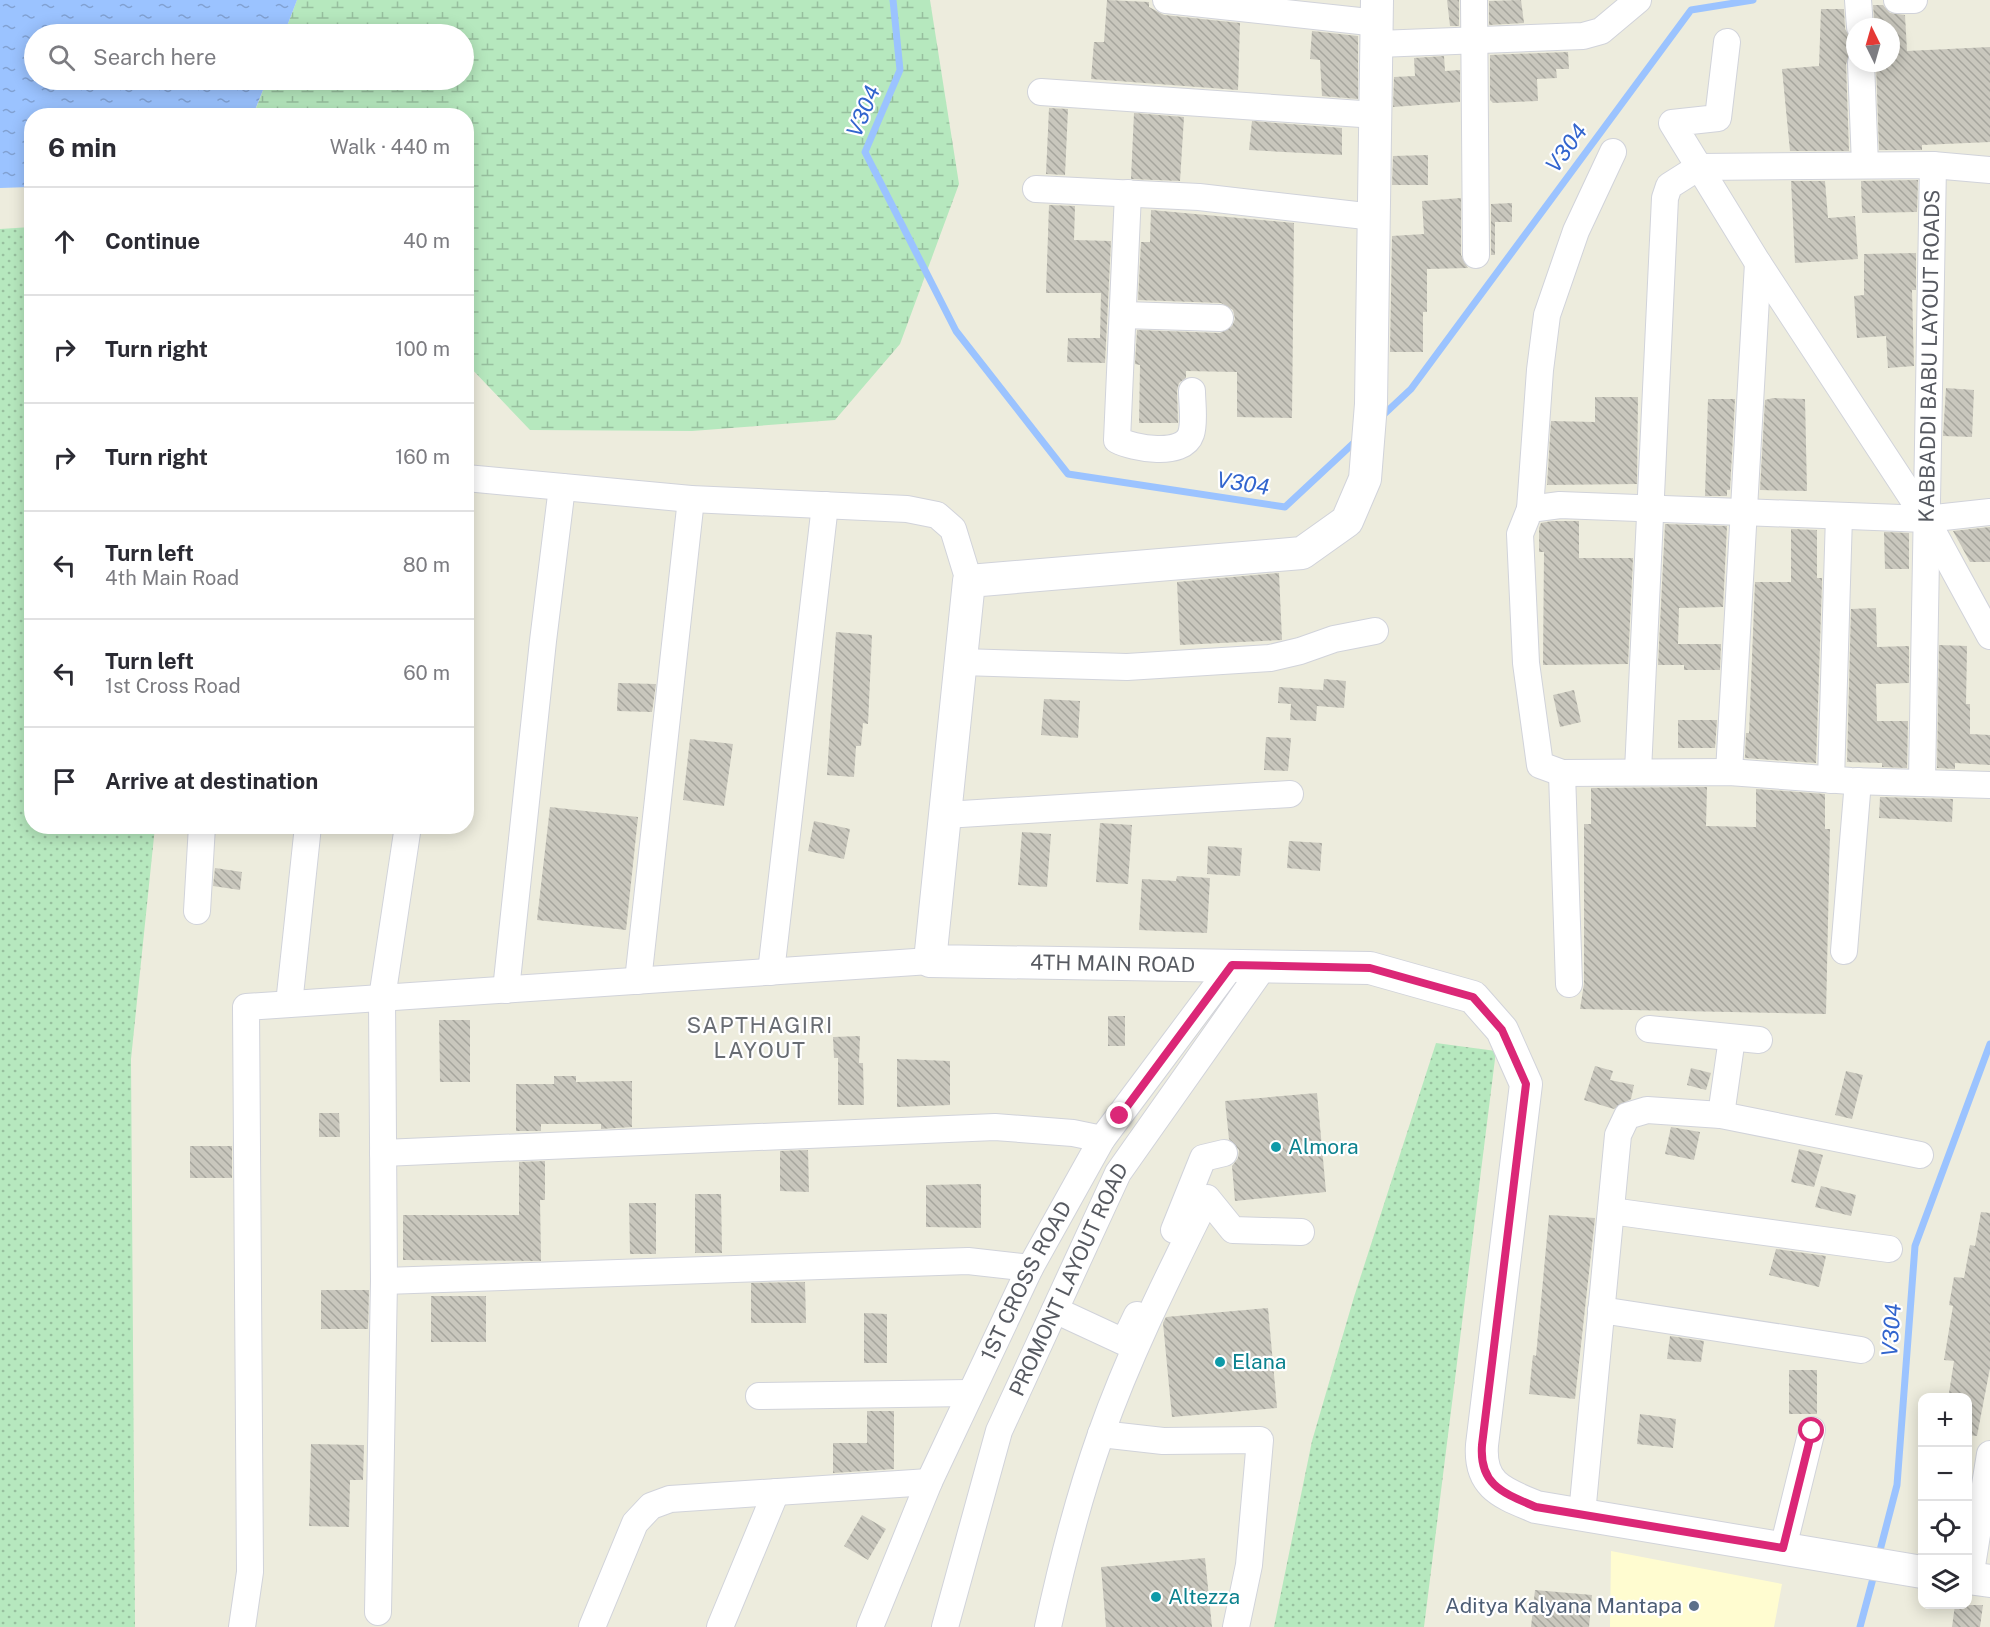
<!DOCTYPE html>
<html lang="en">
<head>
<meta charset="utf-8">
<style>
  :root { --surface:#fff; --page:#f2f2f3; --text:#2b2b33; --muted:#7c7c81; --line:#e1e1e2 }
  body { margin:0; font-family:"Public Sans",sans-serif; background:var(--page); color:var(--text) }
  .controls { position:absolute; right:18px; bottom:18px; display:grid; overflow:hidden; border-radius:12px; box-shadow:0 3px 15px #0003 }
  .controls button { width:54px; height:54px; display:grid; place-items:center; padding:0; border:0; border-bottom:2px solid var(--line); background:var(--surface); color:var(--text); font:30px sans-serif }
  .compass { position:absolute; left:1846px; top:18px; width:54px; height:54px; border-radius:50%; background:var(--surface); box-shadow:0 3px 15px #0003; rotate:355deg }
  .stop { position:absolute; width:18px; height:18px; margin:-14px; border:4px solid #db2777; border-radius:50%; background:#fff }
  .stop.end { background:#db2777; border-color:#fff; box-shadow:0 2px 6px #0008 }
  .list { margin:0; padding:0; list-style:none }
  h2 { display:flex; justify-content:space-between; align-items:center; height:78px; margin:0; padding:0 24px; font-size:26px }
  h2 small { font-size:20px; font-weight:400; color:var(--muted) }
  .list li { display:grid; grid-template-columns:39px 1fr auto; gap:18px; align-items:center; box-sizing:border-box; height:108px; padding:0 24px; border-top:2px solid var(--line) }
  .list b { display:block; font-size:22px; white-space:nowrap }
  .list p { margin:0; font-size:20px; white-space:nowrap; color:var(--muted) }
  .list em { font-size:20px; font-style:normal; color:var(--muted) }
  .icon { flex:none; width:33px; height:33px; fill:none; stroke:currentColor; stroke-width:2; stroke-linecap:round; stroke-linejoin:round }
  .map { position:relative; flex:none; width:1990px; height:1627px; overflow:hidden }
  .search { position:absolute; background:var(--surface); box-shadow:0 3px 15px #0003; left:24px; top:24px; width:450px; height:66px; display:flex; align-items:center; gap:15px; box-sizing:border-box; padding:0 21px; border-radius:33px; color:var(--muted); font-size:22px }
  .panel { position:absolute; background:var(--surface); box-shadow:0 3px 15px #0003; left:24px; top:108px; width:450px; height:726px; border-radius:24px }
  .map>svg:first-child { display:block }
  .commercial { fill:#fffcd0 }
  .grass { fill:url(#grass-dots) }
  .wetland { fill:url(#wetland-marsh) }
  .water { fill:url(#water-ripples) }
  .lines { fill:none; stroke-linecap:round; stroke-linejoin:round }
  .stream { stroke:#9bc3ff; stroke-width:7 }
  .building { fill:url(#building-back-hatch) }
  .minor-casing { stroke:#d1d3da; stroke-width:28 }
  .tertiary-casing { stroke:#d1d3da; stroke-width:34 }
  .minor { stroke:#fff; stroke-width:26 }
  .tertiary { stroke:#fff; stroke-width:32 }
  .route { stroke:#db2777; stroke-width:8 }
  .culture-dot { fill:#0f9aa8; stroke:#fff; stroke-width:2 }
  .service-dot { fill:#5c6f8a; stroke:#fff; stroke-width:2 }
  .labels { text-anchor:middle; stroke-width:4.5; stroke-linejoin:round; paint-order:stroke }
  .street-label { font-size:21px; fill:#575a61; stroke:#fff }
  .culture-label { font-size:21px; fill:#0d838f; stroke:#fff; text-anchor:start }
  .service-label { font-size:21px; fill:#4e5e75; stroke:#fff; text-anchor:end }
  .water-label { font-size:22px; font-style:italic; fill:#3265ce; stroke:#fff }
  .neighbourhood-label { font-size:22px; letter-spacing:1.5px; fill:#686c73; stroke:#fff }
</style>
</head>
<body>
<div class="map">
<svg width="1990" height="1627" viewBox="0 0 1990 1627">
  <defs>
    <pattern id="grass-dots" width="8" height="8" patternUnits="userSpaceOnUse" patternTransform="scale(1.5)"><rect width="8" height="8" fill="#b6e8be"/><path d="M2 2h.1M6 6h.1" fill="none" stroke="#97bf9e" stroke-width="1.8" stroke-linecap="round"/></pattern>
    <pattern id="wetland-marsh" width="20" height="14" patternUnits="userSpaceOnUse" patternTransform="scale(1.5)"><rect width="20" height="14" fill="#b6e8be"/><path d="M1 5h8M5 5V1M11 12h8M15 12V8" fill="none" stroke="#97bf9e"/></pattern>
    <pattern id="water-ripples" width="26" height="14" patternUnits="userSpaceOnUse" patternTransform="scale(1.5)"><rect width="26" height="14" fill="#9bc3ff"/><path d="M2 4q2-2 4 0t4 0M15 11q2-2 4 0t4 0" fill="none" stroke="#81a1d2"/></pattern>
    <pattern id="building-back-hatch" width="6" height="6" patternUnits="userSpaceOnUse" patternTransform="scale(1.5)"><rect width="6" height="6" fill="#c9c7bd"/><path d="M-1 5l2 2M0 0l6 6M5-1l2 2" fill="none" stroke="#a6a59d"/></pattern>
  </defs>
  <rect width="100%" height="100%" fill="#edecdd"/>
  <polygon class="commercial" points="1611,1551 1782,1584 1774,1627 1610,1627"/>
  <g class="grass">
    <polygon points="31,227 32,826 155,827 131,1059 135,1627 0,1627 0,229"/>
    <polygon points="1436,1043 1496,1051 1424,1627 1274,1627 1312,1441 1354,1297"/>
  </g>
  <polygon class="wetland" points="297,0 930,0 959,184 900,344 835,420 692,431 530,430 467,364 466,116 253,116 267,80 464,80 464,34 284,34"/>
  <polygon class="water" points="0,0 297,0 284,34 34,34 34,80 267,80 253,115 32,116 31,187 0,188"/>
  <g class="lines">
    <g class="stream">
      <polyline points="893,0 900,70 865,152 956,331 1068,474 1285,507 1359,438"/>
      <polyline points="1380,418 1411,389 1691,10 1753,0"/>
      <polyline points="1878,1558 1897,1485 1915,1246 1990,1044"/>
      <polyline points="1860,1627 1875,1571"/>
    </g>
  </g>
  <g class="building">
    <polygon points="1107,0 1149,2 1149,7 1164,15 1240,23 1238,90 1091,79 1094,42 1104,42"/>
    <polygon points="1447,0 1459,0 1459,26 1450,26"/>
    <polygon points="1521,0 1524,23 1489,25 1489,1"/>
    <polygon points="1873,5 1883,5 1890,13 1905,15 1907,51 1990,47 1990,142 1922,145 1922,150 1879,150 1876,63 1891,63 1891,27 1875,27"/>
    <polygon points="1821,9 1844,9 1845,29 1852,40 1852,51 1846,64 1849,151 1790,151 1782,69 1819,66"/>
    <polygon points="1312,31 1358,36 1358,99 1322,96 1320,60 1310,59"/>
    <polygon points="1568,52 1569,69 1556,69 1557,78 1537,79 1538,101 1493,103 1490,100 1490,55"/>
    <polygon points="1444,56 1445,71 1460,70 1460,102 1393,107 1394,77 1415,76 1414,58"/>
    <polygon points="1049,108 1068,109 1065,175 1046,174"/>
    <polygon points="1134,113 1184,117 1180,181 1131,179"/>
    <polygon points="1252,121 1342,128 1342,155 1249,150"/>
    <polygon points="1428,155 1428,185 1392,185 1393,156"/>
    <polygon points="1918,180 1917,212 1862,213 1861,181"/>
    <polygon points="1791,181 1825,181 1828,218 1855,216 1858,259 1795,263"/>
    <polygon points="1461,198 1461,255 1468,268 1427,269 1427,312 1423,312 1423,352 1390,352 1392,236 1424,234 1422,201"/>
    <polygon points="1512,203 1512,222 1495,222 1495,255 1491,255 1491,204"/>
    <polygon points="1049,205 1075,206 1074,240 1111,241 1105,363 1067,362 1068,338 1100,338 1101,293 1046,293"/>
    <polygon points="1151,210 1294,223 1292,418 1237,417 1237,372 1186,371 1186,378 1179,383 1177,391 1178,423 1139,423 1140,365 1135,364 1137,330 1220,333 1232,326 1235,319 1233,310 1221,303 1138,300 1141,242 1150,242"/>
    <polygon points="1916,253 1916,290 1912,290 1914,366 1888,368 1886,336 1857,338 1854,296 1864,295 1864,254"/>
    <polygon points="1946,388 1974,390 1972,437 1943,436"/>
    <polygon points="1595,397 1638,397 1637,484 1547,485 1551,421 1595,422"/>
    <polygon points="1773,398 1805,399 1807,491 1760,490 1765,400"/>
    <polygon points="1708,399 1735,399 1730,490 1727,490 1727,496 1705,496"/>
    <polygon points="1552,521 1579,521 1579,558 1633,558 1628,664 1543,665 1544,552 1539,552 1539,528 1541,523"/>
    <polygon points="1665,524 1727,526 1723,607 1679,608 1678,644 1721,644 1720,670 1684,670 1684,665 1658,665"/>
    <polygon points="1990,527 1990,562 1970,562 1953,531"/>
    <polygon points="1791,529 1817,530 1817,578 1822,578 1822,583 1816,763 1745,758 1746,733 1749,733 1755,582 1791,582"/>
    <polygon points="1884,532 1909,533 1909,569 1885,569"/>
    <polygon points="1279,573 1282,640 1180,645 1177,582"/>
    <polygon points="1876,608 1877,647 1909,646 1909,683 1876,684 1877,721 1908,721 1907,768 1882,767 1882,763 1847,762 1851,609"/>
    <polygon points="836,632 872,635 868,724 863,723 861,746 856,746 854,777 827,775"/>
    <polygon points="1939,645 1967,646 1966,704 1970,704 1970,734 1990,735 1990,765 1955,763 1955,769 1937,768"/>
    <polygon points="1324,679 1346,681 1344,708 1317,706 1316,721 1290,720 1291,704 1278,703 1279,687 1323,690"/>
    <polygon points="618,683 656,684 652,712 617,711"/>
    <polygon points="1574,690 1581,722 1560,727 1553,695"/>
    <polygon points="1044,699 1080,701 1078,738 1041,735"/>
    <polygon points="1678,720 1717,720 1715,748 1678,748"/>
    <polygon points="1266,737 1291,738 1288,771 1264,770"/>
    <polygon points="690,739 733,744 724,806 683,800"/>
    <polygon points="1707,787 1706,826 1756,827 1756,789 1825,794 1825,829 1830,829 1826,1014 1580,1009 1584,984 1584,824 1591,824 1591,788"/>
    <polygon points="1880,797 1953,799 1952,822 1879,818"/>
    <polygon points="550,807 638,817 626,930 537,920"/>
    <polygon points="814,821 850,829 844,859 808,851"/>
    <polygon points="1100,823 1132,825 1128,884 1096,882"/>
    <polygon points="1022,832 1051,834 1047,887 1018,885"/>
    <polygon points="1289,841 1322,843 1320,871 1287,868"/>
    <polygon points="1208,846 1242,848 1240,876 1207,874"/>
    <polygon points="215,868 242,872 240,890 213,886"/>
    <polygon points="1177,876 1210,878 1207,933 1139,930 1142,879 1176,881"/>
    <rect x="1108" y="1016" width="17" height="30"/>
    <polygon points="439,1020 470,1020 470,1082 440,1082"/>
    <polygon points="860,1036 859,1063 863,1063 864,1105 838,1105 838,1058 834,1058 833,1037"/>
    <polygon points="897,1059 950,1061 950,1105 897,1107"/>
    <polygon points="1595,1066 1613,1071 1610,1080 1634,1085 1631,1099 1614,1109 1584,1100"/>
    <polygon points="1691,1068 1711,1073 1706,1090 1687,1085"/>
    <polygon points="1846,1071 1863,1075 1852,1119 1835,1115"/>
    <polygon points="554,1076 576,1076 576,1082 632,1081 632,1127 601,1129 601,1124 541,1124 541,1131 516,1131 516,1084 554,1084"/>
    <polygon points="1317,1093 1326,1192 1235,1201 1232,1166 1238,1158 1239,1150 1229,1139 1225,1101"/>
    <polygon points="319,1113 339,1113 340,1137 319,1137"/>
    <polygon points="1671,1127 1700,1132 1694,1160 1665,1154"/>
    <rect x="190" y="1146" width="42" height="32"/>
    <polygon points="1799,1149 1823,1155 1814,1187 1791,1182"/>
    <polygon points="808,1150 809,1192 780,1191 780,1151"/>
    <polygon points="545,1161 545,1200 540,1200 541,1261 403,1260 403,1215 519,1215 519,1162"/>
    <polygon points="981,1184 981,1228 926,1227 926,1185"/>
    <polygon points="1821,1186 1856,1195 1851,1216 1815,1207"/>
    <polygon points="695,1194 721,1194 722,1253 695,1253"/>
    <polygon points="629,1203 656,1203 656,1254 630,1254"/>
    <polygon points="1981,1212 1990,1213 1990,1368 1977,1436 1968,1435 1968,1396 1949,1393 1954,1361 1944,1360 1953,1306 1949,1305 1954,1277 1964,1278 1970,1245 1975,1246"/>
    <polygon points="1549,1215 1595,1218 1575,1399 1529,1394 1533,1355 1536,1356"/>
    <polygon points="1776,1249 1826,1256 1819,1287 1769,1275"/>
    <polygon points="805,1282 806,1323 751,1323 751,1283"/>
    <polygon points="321,1290 369,1290 368,1329 321,1329"/>
    <rect x="431" y="1296" width="55" height="46"/>
    <polygon points="1268,1308 1277,1408 1172,1417 1163,1323 1166,1317"/>
    <polygon points="864,1313 887,1314 887,1363 864,1363"/>
    <polygon points="1670,1336 1704,1341 1701,1362 1667,1359"/>
    <rect x="1789" y="1370" width="28" height="44"/>
    <polygon points="867,1411 894,1411 894,1469 833,1473 833,1443 867,1443"/>
    <polygon points="1640,1414 1676,1419 1673,1448 1637,1444"/>
    <polygon points="311,1444 364,1445 363,1480 350,1480 349,1527 309,1526"/>
    <polygon points="862,1515 886,1529 868,1560 844,1546"/>
    <polygon points="1205,1558 1212,1627 1106,1627 1101,1567"/>
    <polygon points="1535,1590 1592,1595 1589,1627 1531,1627"/>
    <polygon points="1955,1605 1983,1605 1980,1627 1952,1627"/>
  </g>
  <g class="lines">
    <g class="minor-casing">
      <g id="minor">
        <polyline points="1166,0 1378,23"/>
        <polyline points="1474,0 1476,255"/>
        <polyline points="1858,0 1860,27"/>
        <polyline points="1897,0 1914,0"/>
        <polyline points="1727,42 1718,118 1672,123 1758,263 1926,519 1990,636"/>
        <polyline points="1378,44 1583,36 1601,31 1638,0"/>
        <polyline points="1861,63 1865,165"/>
        <polyline points="1041,92 1376,115"/>
        <polyline points="1036,189 1199,197 1374,217"/>
        <path d="M1128 193 1117 440C1133 448 1183 458 1191 434 1195 422 1192 403 1192 391"/>
        <polyline points="1123,315 1220,318"/>
        <polyline points="466,478 691,499 907,509 937,515 953,529 969,581"/>
        <polyline points="1530,509 1540,370 1547,315 1576,231 1613,152"/>
        <polyline points="1990,512 1926,519 1560,505 1530,509 1520,534 1526,663 1540,765 1562,773 1729,772 1851,781 1990,785"/>
        <polyline points="961,662 1127,667 1270,658 1300,651 1334,639 1375,631"/>
        <polyline points="1638,771 1665,198 1669,186 1699,167 1933,165 1990,170"/>
        <polyline points="1729,772 1758,263"/>
        <polyline points="1562,773 1569,984"/>
        <polyline points="1831,780 1839,516"/>
        <path id="s1" d="M1922 782 1933 165"/>
        <polyline points="945,815 1290,794"/>
        <polyline points="197,911 202,826"/>
        <polyline points="1844,951 1858,781"/>
        <polyline points="771,972 825,505"/>
        <polyline points="638,981 691,499"/>
        <polyline points="506,990 543,641 562,487"/>
        <polyline points="289,1004 308,826"/>
        <polyline points="1649,1029 1759,1040"/>
        <polyline points="1721,1115 1732,1038"/>
        <polyline points="383,1153 995,1127 1073,1133 1102,1139"/>
        <polyline points="1611,1211 1889,1249"/>
        <polyline points="1174,1230 1203,1158 1224,1153"/>
        <polyline points="384,1281 968,1261 1030,1268"/>
        <polyline points="1055,1310 1124,1342 1137,1315"/>
        <polyline points="1601,1310 1861,1350"/>
        <polyline points="759,1396 969,1393"/>
        <polyline points="1101,1434 1163,1441 1260,1440 1249,1565 1236,1627"/>
        <polyline points="1582,1514 1618,1135 1627,1116 1647,1110 1721,1115 1920,1155"/>
        <polyline points="1783,1548 1812,1430"/>
        <polyline points="1970,1578 1990,1454"/>
        <polyline points="378,1612 384,1281 382,998 408,826"/>
        <polyline points="242,1627 250,1572 246,1007 930,961"/>
        <polyline points="592,1627 635,1523 651,1506 670,1499 929,1482"/>
        <polyline points="720,1627 776,1492"/>
        <path id="s2" d="M870 1627 929 1482 1030 1268 1102 1139 1232 965"/>
        <path id="s3" d="M945 1627 999 1431 1118 1173 1264 966"/>
        <path d="M1048 1627C1062 1562 1079 1496 1101 1434 1130 1352 1169 1275 1207 1198L1233 1230 1301 1232"/>
      </g>
    </g>
    <g class="tertiary-casing">
      <g id="tertiary">
        <path id="s4" d="M1377 0 1371 404 1365 479 1347 521 1302 553 969 581 930 961 1370 968 1473 997 1502 1030 1526 1084 1482 1445C1479 1486 1503 1493 1536 1507L1922 1572"/>
        <polyline points="1968,1578 1990,1581"/>
      </g>
    </g>
    <use href="#minor" class="minor"/>
    <use href="#tertiary" class="tertiary"/>
  </g>
  <g class="lines">
    <path class="route" d="M1120 1116 1232 965 1370 968 1473 997 1502 1030 1526 1084 1482 1445C1479 1485 1503 1493 1536 1507L1783 1548 1812 1431"/>
  </g>
  <g class="culture-dot">
    <circle cx="1276" cy="1147" r="6"/>
    <circle cx="1220" cy="1362" r="6"/>
    <circle cx="1156" cy="1597" r="6"/>
  </g>
  <circle class="service-dot" cx="1694" cy="1606" r="6"/>
  <g class="labels">
    <g class="street-label">
      <text dy="7" stroke="none"><textPath href="#s1" startOffset="426">KABBADDI BABU LAYOUT ROADS</textPath></text>
      <text dy="7" stroke="none"><textPath href="#s4" startOffset="1479">4TH MAIN ROAD</textPath></text>
      <text dy="7" stroke="none"><textPath href="#s3" startOffset="370">PROMONT LAYOUT ROAD</textPath></text>
      <text dy="7" stroke="none"><textPath href="#s2" startOffset="380">1ST CROSS ROAD</textPath></text>
    </g>
    <g class="culture-label">
      <text x="1288" y="1154">Almora</text>
      <text x="1232" y="1369">Elana</text>
      <text x="1168" y="1604">Altezza</text>
    </g>
    <g class="service-label">
      <text x="1682" y="1613">Aditya Kalyana Mantapa</text>
    </g>
    <g class="water-label">
      <text transform="translate(863 111) rotate(-67)" y="8">V304</text>
      <text transform="translate(1566 148) rotate(-54)" y="8">V304</text>
      <text transform="translate(1243 483) rotate(9)" y="8">V304</text>
      <text transform="translate(1891 1330) rotate(-86)" y="8">V304</text>
    </g>
    <g class="neighbourhood-label">
      <text x="760" y="1033">SAPTHAGIRI<tspan x="760" dy="25">LAYOUT</tspan></text>
    </g>
  </g>
</svg>
<div class="controls">
<button>+</button>
<button>−</button>
<button><svg class="icon" aria-label="locate" viewBox="0 0 24 24"><circle cx="12" cy="12" r="6"/><path d="M12 2v4M12 18v4M2 12h4M18 12h4"/></svg></button>
<button><svg class="icon" aria-label="layers" viewBox="0 0 24 24"><path d="M12 4l9 5-9 5-9-5zM3 14l9 5 9-5"/></svg></button>
</div>
<svg class="compass" viewBox="-18 -18 36 36"><path d="M0-13l5 13h-10z" fill="#e53935"/><path d="M0 13l5-13h-10z" fill="#7c7c81"/></svg>
<div class="stop" style="left:1812px;top:1431px"></div>
<div class="stop end" style="left:1120px;top:1116px"></div>
<div class="search"><svg class="icon" aria-label="search" viewBox="0 0 24 24"><circle cx="10" cy="10" r="6"/><path d="M15 15l6 6"/></svg>Search here</div>
<section class="panel">
<h2>6 min<small>Walk · 440 m</small></h2>
<ul class="list">
<li><svg class="icon" aria-label="ahead" viewBox="0 0 24 24"><path d="M12 20V5M6 11l6-6 6 6"/></svg><div><b>Continue</b></div><em>40 m</em></li>
<li><svg class="icon" aria-label="right" viewBox="0 0 24 24"><path d="M7 20v-9h11M14 6l5 5-5 5"/></svg><div><b>Turn right</b></div><em>100 m</em></li>
<li><svg class="icon" aria-label="right" viewBox="0 0 24 24"><path d="M7 20v-9h11M14 6l5 5-5 5"/></svg><div><b>Turn right</b></div><em>160 m</em></li>
<li><svg class="icon" aria-label="left" viewBox="0 0 24 24"><path d="M17 20v-9H6M10 6l-5 5 5 5"/></svg><div><b>Turn left</b><p>4th Main Road</p></div><em>80 m</em></li>
<li><svg class="icon" aria-label="left" viewBox="0 0 24 24"><path d="M17 20v-9H6M10 6l-5 5 5 5"/></svg><div><b>Turn left</b><p>1st Cross Road</p></div><em>60 m</em></li>
<li><svg class="icon" aria-label="arrive" viewBox="0 0 24 24"><path d="M6 21V4h12l-3 4 3 4H6"/></svg><div><b>Arrive at destination</b></div></li>
</ul>
</section>
</div>
</body>
</html>
